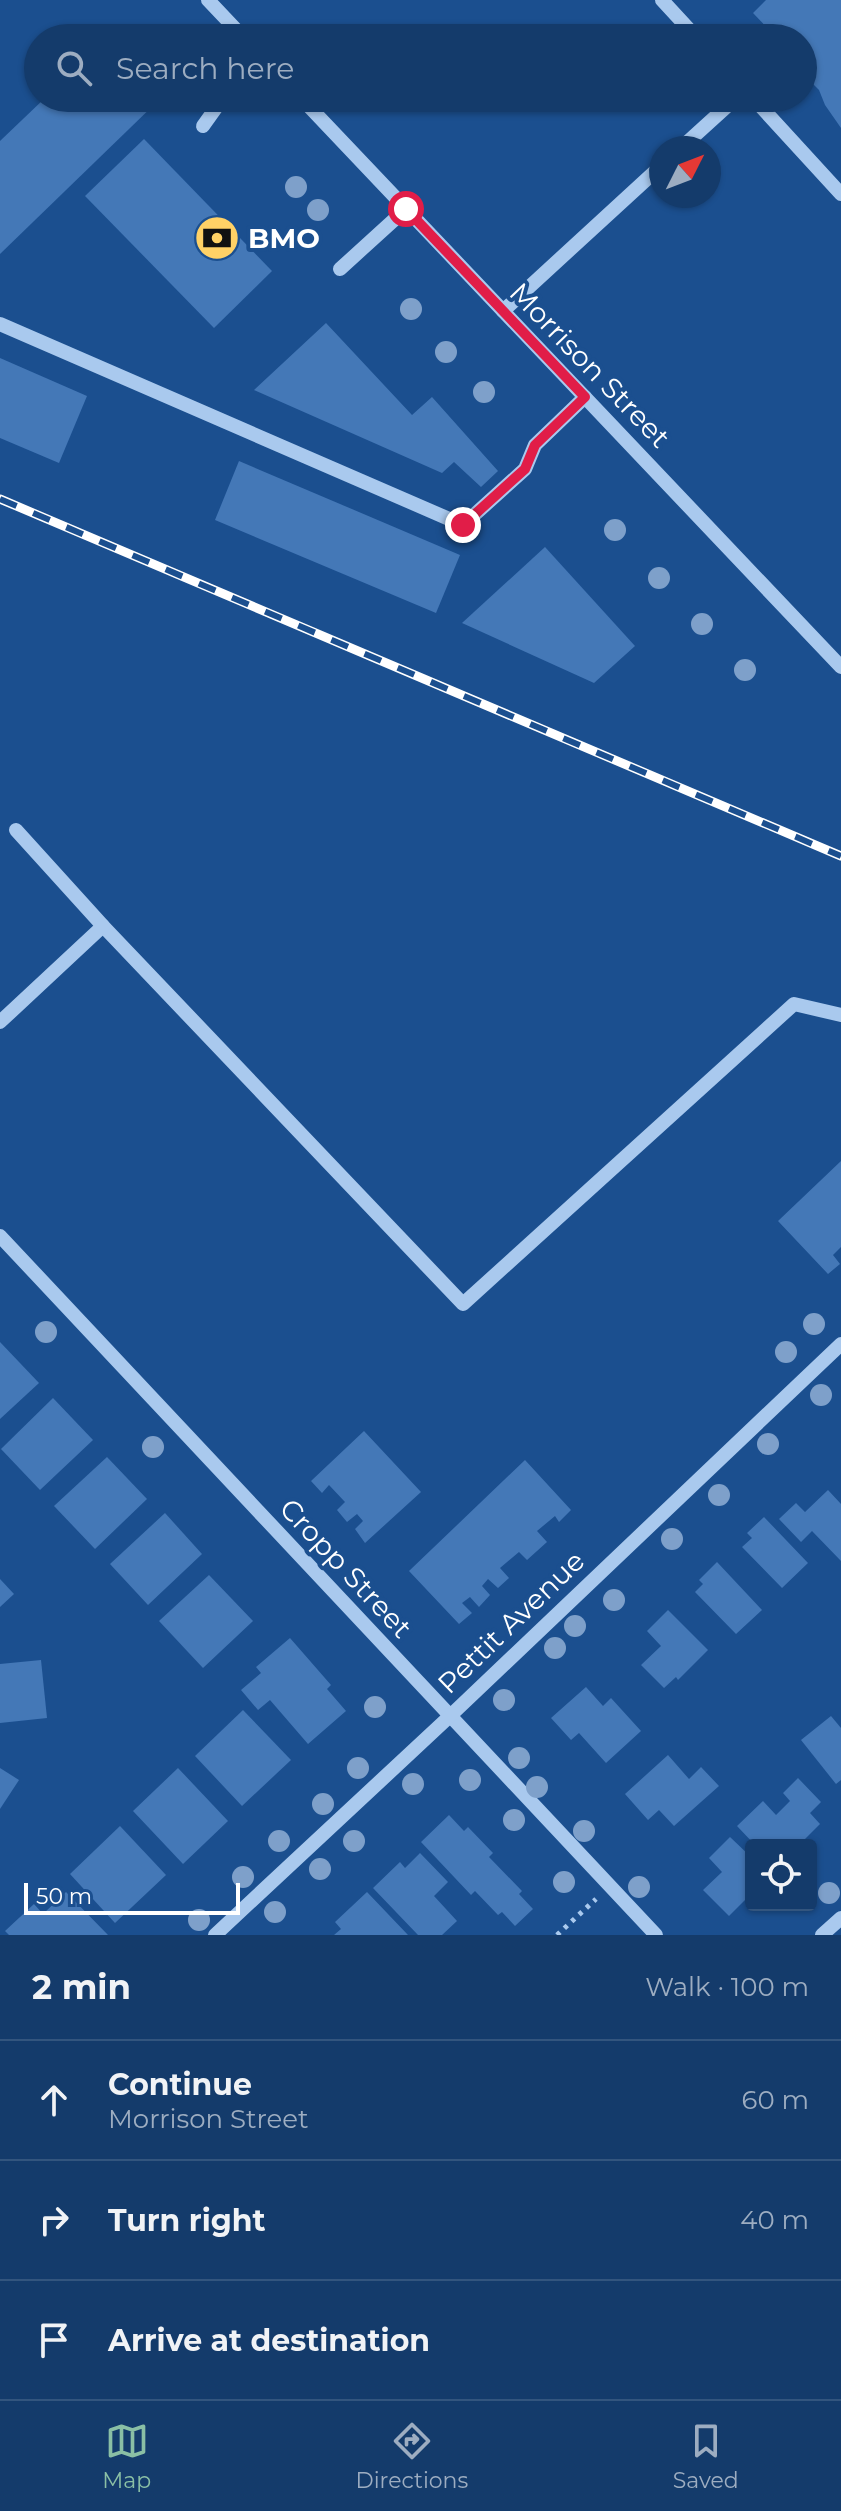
<!DOCTYPE html>
<html lang="en">
<head>
<meta charset="utf-8">
<style>
  :root { --surface:#143b6b; --page:#1d4271; --text:#f1f3f6; --muted:#9dadc1; --line:#33557e; --accent:#8abfa5 }
  body { margin:0; font-family:Montserrat,sans-serif; background:var(--page); color:var(--text) }
  .controls { position:absolute; right:24px; bottom:24px; display:grid; overflow:hidden; border-radius:8px; box-shadow:0 2px 6px #0004 }
  .controls button { width:72px; height:72px; display:grid; place-items:center; padding:0; border:0; border-bottom:2px solid var(--line); background:var(--surface); color:var(--text); font:40px sans-serif }
  .compass { position:absolute; left:649px; top:136px; width:72px; height:72px; border-radius:50%; background:var(--surface); box-shadow:0 2px 6px #0004; rotate:48deg }
  .scale { position:absolute; left:24px; bottom:20px; width:216px; box-sizing:border-box; padding-left:8px; border:4px solid #fff; border-top:0; font-size:22px; line-height:28px; white-space:nowrap; color:#fff; -webkit-text-stroke:6px #1b4f8f; paint-order:stroke }
  .stop { position:absolute; width:24px; height:24px; margin:-18px; border:6px solid #e11d48; border-radius:50%; background:#fff }
  .stop.end { background:#e11d48; border-color:#fff; box-shadow:0 2px 8px #0008 }
  .list { margin:0; padding:0; list-style:none }
  h2 { display:flex; justify-content:space-between; align-items:center; height:104px; margin:0; padding:0 32px; font-size:34px }
  h2 small { font-size:26px; font-weight:400; color:var(--muted) }
  .list li { display:grid; grid-template-columns:52px 1fr auto; gap:24px; align-items:center; box-sizing:border-box; height:120px; padding:0 32px; border-top:2px solid var(--line) }
  .list b { display:block; font-size:30px; white-space:nowrap }
  .list p { margin:0; font-size:26px; white-space:nowrap; color:var(--muted) }
  .list em { font-size:26px; font-style:normal; color:var(--muted) }
  .icon { flex:none; width:44px; height:44px; fill:none; stroke:currentColor; stroke-width:2; stroke-linecap:round; stroke-linejoin:round }
  .map { position:relative; flex:none; width:841px; height:1935px; overflow:hidden }
  .search { position:absolute; background:var(--surface); box-shadow:0 2px 6px #0004; left:24px; right:24px; top:24px; height:88px; display:flex; align-items:center; gap:20px; box-sizing:border-box; padding:0 28px; border-radius:44px; color:var(--muted); font-size:30px }
  .sheet { height:464px; background:var(--surface) }
  nav { display:flex; justify-content:space-around; align-items:center; box-sizing:border-box; height:112px; border-top:2px solid var(--line); background:var(--surface); font-size:22px; color:var(--muted) }
  nav a { display:grid; justify-items:center; gap:4px }
  nav .on { color:var(--accent) }
  .map>svg:first-child { display:block }
  .building { fill:#4478b7 }
  .lines { fill:none; stroke-linecap:round; stroke-linejoin:round }
  .path { stroke:#a9c9ee; stroke-width:5; stroke-dasharray:4 6; stroke-linecap:butt }
  .minor { stroke:#a9c9ee; stroke-width:14 }
  .rail-casing { stroke:#fff; stroke-width:9 }
  .rail { stroke:#1b4f8f; stroke-width:6; stroke-dasharray:18; stroke-linecap:butt }
  .tree { fill:#7ea0ca }
  .route { stroke:#e11d48; stroke-width:10 }
  .labels { text-anchor:middle; stroke-width:8; stroke-linejoin:round; paint-order:stroke }
  .poi-label { font-size:28px; font-weight:bold; fill:#fff; stroke:#1b4f8f; text-anchor:start }
  .street-label { font-size:28px; fill:#fff; stroke:#1b4f8f }
</style>
</head>
<body>
<div class="map">
<svg width="841" height="1935" viewBox="0 0 841 1935">
  <rect width="100%" height="100%" fill="#1b4f8f"/>
  <g class="building">
    <polygon points="766,0 841,0 841,128 825,105 819,90 803,74 803,38 772,38 774,35 753,13"/>
    <polygon points="45,98 161,98 0,254 0,141"/>
    <polygon points="144,139 272,271 214,328 85,196"/>
    <polygon points="326,323 412,415 432,397 498,471 481,487 454,462 442,473 254,390"/>
    <polygon points="0,358 87,396 59,463 0,438"/>
    <polygon points="239,461 460,555 436,613 215,520"/>
    <polygon points="545,547 635,646 594,683 462,623"/>
    <polygon points="841,1161 841,1247 833,1255 840,1264 828,1274 778,1221"/>
    <polygon points="0,1342 39,1383 0,1419"/>
    <polygon points="53,1398 93,1440 40,1490 1,1449"/>
    <polygon points="364,1431 421,1492 365,1543 355,1529 363,1521 357,1514 347,1522 337,1510 345,1502 329,1485 322,1493 311,1481"/>
    <polygon points="107,1457 147,1499 95,1549 54,1506"/>
    <polygon points="525,1460 571,1510 559,1522 555,1516 537,1531 547,1542 527,1560 519,1552 500,1568 509,1578 498,1588 488,1579 482,1586 490,1595 479,1607 470,1597 462,1603 472,1613 459,1624 409,1571"/>
    <polygon points="828,1490 841,1504 841,1561 812,1531 801,1542 779,1519 796,1503 805,1512"/>
    <polygon points="165,1513 202,1554 148,1605 110,1564"/>
    <polygon points="764,1517 808,1563 782,1588 742,1547 752,1538 747,1533"/>
    <polygon points="717,1562 762,1610 736,1634 695,1592 703,1584 699,1580"/>
    <polygon points="209,1575 253,1621 203,1668 159,1621"/>
    <polygon points="0,1579 14,1594 0,1607"/>
    <polygon points="668,1610 708,1650 678,1680 676,1677 664,1688 641,1665 661,1646 647,1631"/>
    <polygon points="290,1638 331,1685 327,1689 346,1711 308,1744 270,1700 258,1710 241,1690 261,1673 256,1667"/>
    <polygon points="41,1660 47,1718 0,1723 0,1664"/>
    <polygon points="586,1687 603,1706 611,1698 641,1731 606,1763 579,1733 571,1740 551,1718"/>
    <polygon points="243,1710 291,1760 242,1806 195,1756"/>
    <polygon points="831,1716 841,1728 841,1780 836,1784 801,1740"/>
    <polygon points="668,1755 689,1779 701,1767 719,1786 674,1826 659,1810 648,1820 625,1794"/>
    <polygon points="0,1768 19,1780 0,1809"/>
    <polygon points="178,1768 228,1821 183,1864 133,1811"/>
    <polygon points="798,1778 821,1802 810,1813 820,1824 799,1845 755,1845 737,1826 763,1801 776,1815 790,1801 783,1793"/>
    <polygon points="449,1815 464,1831 468,1827 493,1853 489,1857 522,1891 519,1894 533,1909 515,1926 502,1912 498,1915 475,1891 471,1895 421,1842"/>
    <polygon points="120,1826 166,1875 115,1923 70,1874"/>
    <polygon points="730,1837 751,1857 751,1894 729,1916 703,1890 722,1872 709,1858"/>
    <polygon points="420,1853 448,1882 434,1896 457,1921 442,1935 418,1935 373,1888 400,1862 405,1868"/>
    <polygon points="66,1892 108,1935 9,1935 5,1931 34,1904 43,1914"/>
    <polygon points="367,1892 408,1935 334,1935 341,1929 335,1922"/>
  </g>
  <g class="lines">
    <polyline class="path" points="557,1935 596,1899"/>
    <g class="minor">
      <polyline points="208,0 244,38"/>
      <polyline points="662,0 697,38"/>
      <polyline points="301,98 841,667"/>
      <polyline points="753,98 841,194"/>
      <polyline points="203,126 223,98"/>
      <polyline points="681,148 736,98"/>
      <polyline points="340,269 406,209"/>
      <polyline points="503,311 661,166"/>
      <polyline points="0,324 463,525 525,469 535,445 585,397"/>
      <polyline points="16,830 103,926 463,1304 794,1004 841,1015"/>
      <polyline points="0,1022 103,926"/>
      <polyline points="0,1236 656,1935"/>
      <polyline points="215,1935 450,1716 841,1344"/>
      <polyline points="822,1935 841,1918"/>
    </g>
    <g class="rail-casing">
      <polyline id="rail" points="0,499 841,856"/>
    </g>
    <use href="#rail" class="rail"/>
  </g>
  <g class="tree">
    <circle cx="296" cy="187" r="11"/>
    <circle cx="318" cy="210" r="11"/>
    <circle cx="411" cy="309" r="11"/>
    <circle cx="446" cy="352" r="11"/>
    <circle cx="484" cy="392" r="11"/>
    <circle cx="615" cy="530" r="11"/>
    <circle cx="659" cy="578" r="11"/>
    <circle cx="702" cy="624" r="11"/>
    <circle cx="745" cy="670" r="11"/>
    <circle cx="814" cy="1324" r="11"/>
    <circle cx="46" cy="1332" r="11"/>
    <circle cx="786" cy="1352" r="11"/>
    <circle cx="821" cy="1395" r="11"/>
    <circle cx="768" cy="1444" r="11"/>
    <circle cx="153" cy="1447" r="11"/>
    <circle cx="719" cy="1495" r="11"/>
    <circle cx="672" cy="1539" r="11"/>
    <circle cx="614" cy="1600" r="11"/>
    <circle cx="575" cy="1626" r="11"/>
    <circle cx="555" cy="1648" r="11"/>
    <circle cx="504" cy="1700" r="11"/>
    <circle cx="375" cy="1707" r="11"/>
    <circle cx="519" cy="1758" r="11"/>
    <circle cx="358" cy="1768" r="11"/>
    <circle cx="470" cy="1780" r="11"/>
    <circle cx="413" cy="1784" r="11"/>
    <circle cx="537" cy="1787" r="11"/>
    <circle cx="323" cy="1804" r="11"/>
    <circle cx="514" cy="1820" r="11"/>
    <circle cx="584" cy="1831" r="11"/>
    <circle cx="279" cy="1841" r="11"/>
    <circle cx="354" cy="1841" r="11"/>
    <circle cx="320" cy="1869" r="11"/>
    <circle cx="243" cy="1877" r="11"/>
    <circle cx="564" cy="1882" r="11"/>
    <circle cx="639" cy="1887" r="11"/>
    <circle cx="829" cy="1893" r="11"/>
    <circle cx="275" cy="1912" r="11"/>
    <circle cx="199" cy="1920" r="11"/>
  </g>
  <g class="lines">
    <polyline class="route" points="406,209 585,397 535,445 525,469 463,525"/>
  </g>
  <defs>
    <g id="bank-disc" transform="scale(2.3)"><circle r="9.5" fill="#ffd166" stroke="#1b4f8f"/><path d="M-6-4H6V4H-6ZM0-2.3a2.3 2.3 0 1 0 0 4.6a2.3 2.3 0 1 0 0-4.6Z" fill="#111"/></g>
  </defs>
  <g fill-rule="evenodd">
    <use href="#bank-disc" x="217" y="238"/>
  </g>
  <g class="labels">
    <g class="poi-label">
      <text x="248" y="248">BMO</text>
    </g>
    <g class="street-label">
      <text transform="translate(590 365) rotate(46)" y="10">Morrison Street</text>
      <text transform="translate(346 1568) rotate(47)" y="10">Cropp Street</text>
      <text transform="translate(511 1622) rotate(-44)" y="10">Pettit Avenue</text>
    </g>
  </g>
</svg>
<div class="controls">
<button><svg class="icon" aria-label="locate" viewBox="0 0 24 24"><circle cx="12" cy="12" r="6"/><path d="M12 2v4M12 18v4M2 12h4M18 12h4"/></svg></button>
</div>
<svg class="compass" viewBox="-18 -18 36 36"><path d="M0-13l5 13h-10z" fill="#e53935"/><path d="M0 13l5-13h-10z" fill="#9dadc1"/></svg>
<div class="scale">50 m</div>
<div class="stop" style="left:406px;top:209px"></div>
<div class="stop end" style="left:463px;top:525px"></div>
<div class="search"><svg class="icon" aria-label="search" viewBox="0 0 24 24"><circle cx="10" cy="10" r="6"/><path d="M15 15l6 6"/></svg>Search here</div>
</div>
<section class="sheet">
<h2>2 min<small>Walk · 100 m</small></h2>
<ul class="list">
<li><svg class="icon" aria-label="ahead" viewBox="0 0 24 24"><path d="M12 20V5M6 11l6-6 6 6"/></svg><div><b>Continue</b><p>Morrison Street</p></div><em>60 m</em></li>
<li><svg class="icon" aria-label="right" viewBox="0 0 24 24"><path d="M7 20v-9h11M14 6l5 5-5 5"/></svg><div><b>Turn right</b></div><em>40 m</em></li>
<li><svg class="icon" aria-label="arrive" viewBox="0 0 24 24"><path d="M6 21V4h12l-3 4 3 4H6"/></svg><div><b>Arrive at destination</b></div></li>
</ul>
</section>
<nav>
<a class="on"><svg class="icon" aria-label="map" viewBox="0 0 24 24"><path d="M3 6l6-2 6 2 6-2v14l-6 2-6-2-6 2zM9 4v14M15 6v14"/></svg>Map</a>
<a><svg class="icon" aria-label="directions" viewBox="0 0 24 24"><path d="M12 3l9 9-9 9-9-9zM9 14v-3h6M13 9l2 2-2 2"/></svg>Directions</a>
<a><svg class="icon" aria-label="saved" viewBox="0 0 24 24"><path d="M7 4h10v16l-5-4-5 4z"/></svg>Saved</a>
</nav>
</body>
</html>
